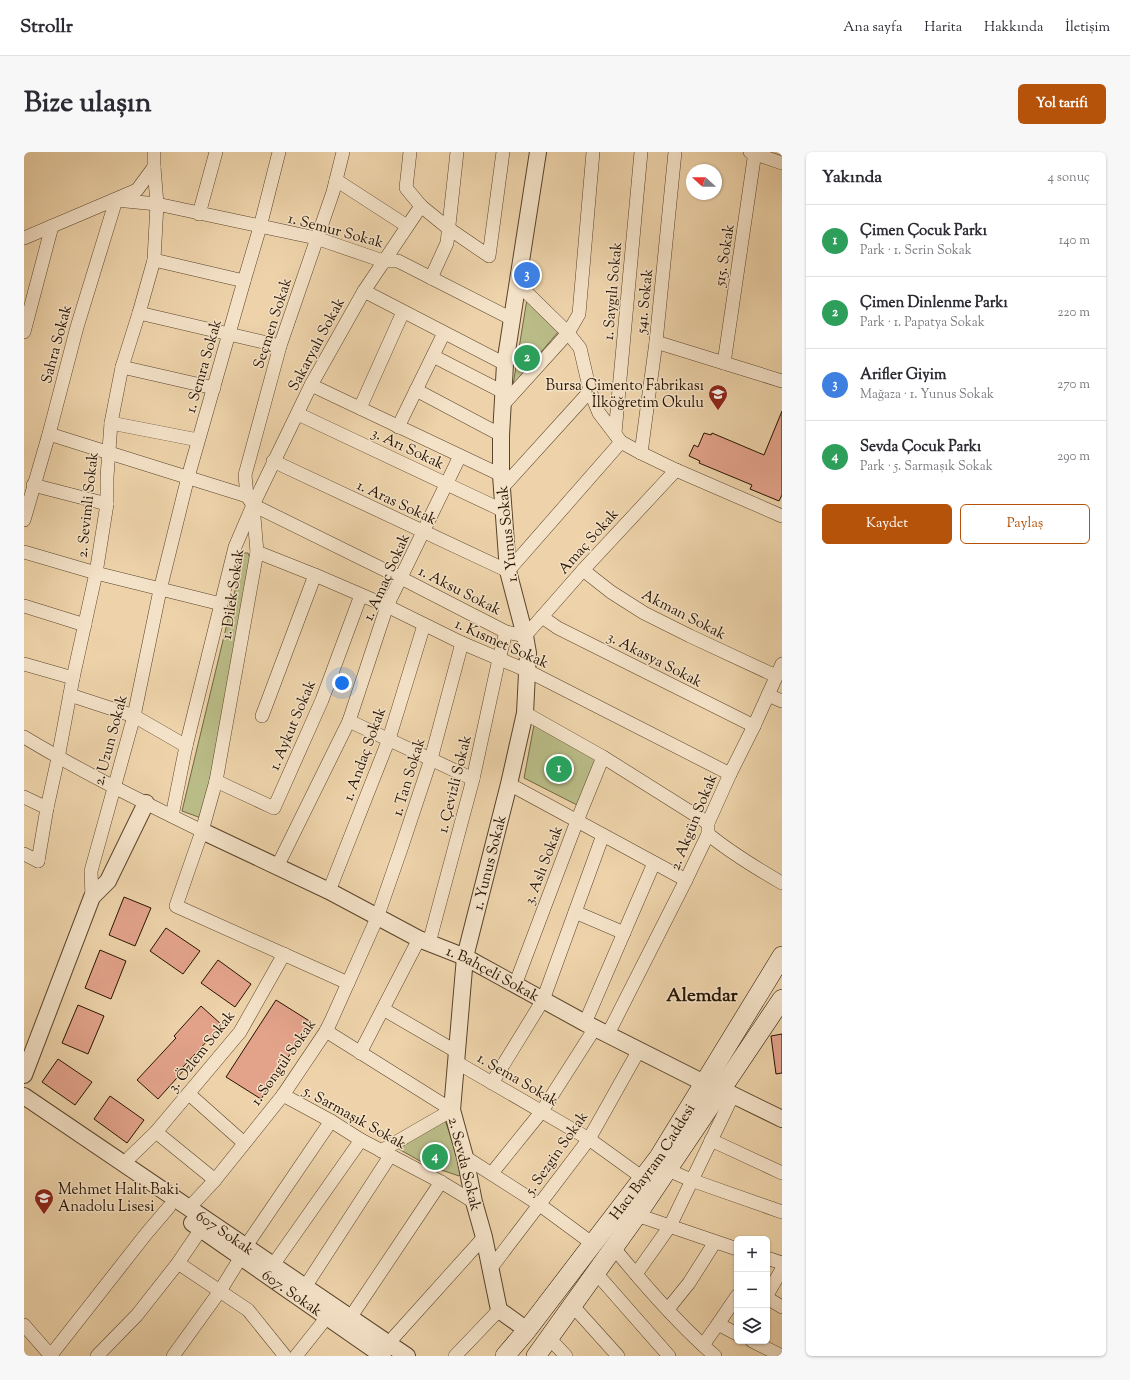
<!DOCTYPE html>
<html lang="tr">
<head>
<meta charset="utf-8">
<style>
  :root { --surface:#fff; --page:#f7f7f7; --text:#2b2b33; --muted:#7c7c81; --line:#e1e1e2; --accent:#b45309 }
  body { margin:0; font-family:"Sorts Mill Goudy",serif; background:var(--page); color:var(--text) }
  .controls { position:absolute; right:12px; bottom:12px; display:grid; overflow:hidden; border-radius:6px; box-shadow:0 1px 3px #0004 }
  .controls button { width:36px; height:36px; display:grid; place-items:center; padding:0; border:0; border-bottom:1px solid var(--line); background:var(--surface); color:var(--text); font:20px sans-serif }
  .compass { position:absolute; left:662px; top:12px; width:36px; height:36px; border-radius:50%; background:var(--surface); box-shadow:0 1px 3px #0004; rotate:291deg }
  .you { position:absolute; left:318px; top:531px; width:14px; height:14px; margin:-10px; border:3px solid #fff; border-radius:50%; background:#1a73e8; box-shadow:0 0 0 6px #1a73e833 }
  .badge { display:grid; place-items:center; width:26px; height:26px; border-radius:50%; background:var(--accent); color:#fff; font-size:13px; font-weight:700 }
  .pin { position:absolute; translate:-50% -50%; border:2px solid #fff; box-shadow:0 1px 4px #0006 }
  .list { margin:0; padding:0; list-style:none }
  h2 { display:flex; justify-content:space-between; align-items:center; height:52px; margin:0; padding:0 16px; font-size:17px }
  h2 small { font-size:13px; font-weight:400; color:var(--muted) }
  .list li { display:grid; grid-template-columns:26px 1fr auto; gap:12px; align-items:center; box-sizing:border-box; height:72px; padding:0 16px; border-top:1px solid var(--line) }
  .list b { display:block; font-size:15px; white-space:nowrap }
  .list p { margin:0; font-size:13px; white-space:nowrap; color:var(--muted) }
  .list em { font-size:13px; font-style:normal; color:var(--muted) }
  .actions { display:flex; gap:8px; padding:12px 16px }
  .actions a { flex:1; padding:9px 0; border:1px solid var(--accent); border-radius:6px; text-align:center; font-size:14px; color:var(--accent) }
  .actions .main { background:var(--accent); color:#fff }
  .icon { flex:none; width:22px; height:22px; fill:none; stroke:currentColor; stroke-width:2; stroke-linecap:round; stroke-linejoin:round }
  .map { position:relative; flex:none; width:758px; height:1204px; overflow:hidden; border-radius:6px }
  header { display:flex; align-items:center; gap:24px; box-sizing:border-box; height:56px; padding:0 20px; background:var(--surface); border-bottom:1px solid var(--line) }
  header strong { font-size:19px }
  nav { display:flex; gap:22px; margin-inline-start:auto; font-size:14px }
  .intro { display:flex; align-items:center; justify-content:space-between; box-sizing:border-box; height:96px; padding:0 24px }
  h1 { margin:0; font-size:28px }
  .button { padding:10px 18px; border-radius:6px; background:var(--accent); color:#fff; font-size:14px; font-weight:700 }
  main { display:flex; gap:24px; padding:0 24px }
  aside { flex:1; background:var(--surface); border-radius:6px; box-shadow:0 1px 3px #0004 }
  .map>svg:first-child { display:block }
  .green { fill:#babc87; stroke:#706844 }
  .building { fill:#e3a38b; stroke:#271300 }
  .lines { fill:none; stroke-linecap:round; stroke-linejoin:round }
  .minor-casing { stroke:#59432a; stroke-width:14 }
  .tertiary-casing { stroke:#59432a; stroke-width:18 }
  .secondary-casing { stroke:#271300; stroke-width:20 }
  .minor { stroke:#f4e2c8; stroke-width:13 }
  .tertiary { stroke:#f4e2c8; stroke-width:16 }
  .secondary { stroke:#f4e2c8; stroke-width:19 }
  .labels { text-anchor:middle; stroke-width:3; stroke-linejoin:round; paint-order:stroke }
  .street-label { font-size:15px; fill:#271300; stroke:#f4e2c8 }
  .poi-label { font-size:15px; fill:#271300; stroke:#f4e2c8; text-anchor:end }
  .district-label { font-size:19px; font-weight:bold; fill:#271300; stroke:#f4e2c8 }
</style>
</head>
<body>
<header>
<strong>Strollr</strong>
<nav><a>Ana sayfa</a><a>Harita</a><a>Hakkında</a><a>İletişim</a></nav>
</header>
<div class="intro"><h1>Bize ulaşın</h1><a class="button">Yol tarifi</a></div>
<main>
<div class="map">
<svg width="758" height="1204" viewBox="0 0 758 1204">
  <rect width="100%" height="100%" fill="#eed3aa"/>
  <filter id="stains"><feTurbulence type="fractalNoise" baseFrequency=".005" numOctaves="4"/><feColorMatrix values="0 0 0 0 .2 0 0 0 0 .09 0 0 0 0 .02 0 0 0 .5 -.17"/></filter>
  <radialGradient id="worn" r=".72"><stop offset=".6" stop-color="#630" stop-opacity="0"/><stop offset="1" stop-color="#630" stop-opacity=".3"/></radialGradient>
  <g class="green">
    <polygon points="503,147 535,179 489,233"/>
    <polygon points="220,401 224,401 227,409 197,588 177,666 158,659"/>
    <polygon points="510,573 573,608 553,653 500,626"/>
    <polygon points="421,968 439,1020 435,1024 403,1013 373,996"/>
  </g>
  <g class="building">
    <polygon points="758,259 758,343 755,349 726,337 728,333 675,311 676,309 665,304 670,293 674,295 680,281 687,283 688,281 740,303"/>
    <polygon points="100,745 127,756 111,794 85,783"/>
    <polygon points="142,776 176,799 159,822 126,799"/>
    <polygon points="76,798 102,809 87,847 61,836"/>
    <polygon points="194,808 227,832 211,855 177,831"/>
    <polygon points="252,848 287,870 237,947 202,925"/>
    <polygon points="54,853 80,864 64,902 38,891"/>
    <polygon points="177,854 198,873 159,915 161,917 134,947 113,928 152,886 150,884"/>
    <polygon points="758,882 758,921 752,922 747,884"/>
    <polygon points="34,907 68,930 51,953 18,930"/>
    <polygon points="86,944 120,968 103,991 70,967"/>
  </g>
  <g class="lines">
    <g class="minor-casing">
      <g id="minor">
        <polyline points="319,0 309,40 256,194 221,323 223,344 229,353 233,400 192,629 178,679 152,754 324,831"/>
        <polyline points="386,0 382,36 397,54 424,76 465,104 479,0"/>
        <polyline points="726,0 758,11"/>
        <polyline points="312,28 383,74"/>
        <polyline points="175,62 192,0"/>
        <polyline points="0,86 113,38 130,15"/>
        <polyline points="130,108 220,129"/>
        <polyline points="407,126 423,91 433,0"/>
        <polyline points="494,132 544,181 556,196 566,239 575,261 597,290 617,301 652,318 758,364"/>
        <polyline points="340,139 481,212"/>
        <polyline points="115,161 256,194"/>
        <polyline points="0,180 28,74"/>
        <polyline points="632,190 758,229"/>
        <polyline points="409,204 479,240"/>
        <polyline points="700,211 731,0"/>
        <polyline points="98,215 190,236"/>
        <polyline points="287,233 477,323"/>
        <polyline points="392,238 477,283"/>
        <polyline points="478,254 544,181 555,162 569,0"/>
        <polyline points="336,256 379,160"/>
        <polyline points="274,262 480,359"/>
        <polyline points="87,271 174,288"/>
        <polyline points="374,275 420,181"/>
        <polyline points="591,281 617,0"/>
        <polyline points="25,282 223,344"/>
        <polyline points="617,301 632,190 651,0"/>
        <polyline points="249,309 484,419 597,290"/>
        <polyline points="9,333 83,352"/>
        <polyline points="478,336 566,239"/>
        <polyline points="229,353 377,426 482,480 501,484 559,418 652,318"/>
        <polyline points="0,368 25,282 53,175 92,48 133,52 292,86 359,109 374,109 488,167"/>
        <polyline points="0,400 72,421 197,452"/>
        <polyline points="233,400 291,423 363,454 438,491 504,519 706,622"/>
        <polyline points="559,418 587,440 620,461 666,484 752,524"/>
        <polyline points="0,454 61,473"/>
        <polyline points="518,465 534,476 730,574"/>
        <polyline points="0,512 49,526"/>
        <polyline points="46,543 110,564 162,594"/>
        <polyline points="744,543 758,549"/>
        <polyline points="501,561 579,605 684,671"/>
        <polyline points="238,564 291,423"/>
        <polyline points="325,569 449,627"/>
        <path d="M0 585C58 620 117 649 178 679"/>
        <polyline points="192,629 250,656 298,548 337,443"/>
        <polyline points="485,632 662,728"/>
        <polyline points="0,645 23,656"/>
        <polyline points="148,664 162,594 211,395 229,353 287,233 340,139 397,54"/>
        <path d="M684 682C707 701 732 716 758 731"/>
        <polyline points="0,702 14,709"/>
        <polyline points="14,709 23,656 34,606 49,526 72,421 83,352 83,325 87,271 98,215 115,161 130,108 133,52 130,15 130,0"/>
        <polyline points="253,715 325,569 363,454 436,304"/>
        <polyline points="305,739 365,587 400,473"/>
        <polyline points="68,745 67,719 110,564 136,438 164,325 220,129 236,75 255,0"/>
        <polyline points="551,760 600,781"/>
        <polyline points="405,791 449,627 475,507 482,480"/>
        <polyline points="491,833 553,669 579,605"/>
        <polyline points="359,857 433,900"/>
        <polyline points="561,871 630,711"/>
        <polyline points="302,879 428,958 357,999"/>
        <polyline points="584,882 662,728 684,682 684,671 706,622 730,574 758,512"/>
        <polyline points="336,901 395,787"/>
        <polyline points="432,910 565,987 619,1026"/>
        <polyline points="468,931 519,848 579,683"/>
        <polyline points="165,942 220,991"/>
        <polyline points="259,943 307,969 337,988 417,1030 450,1050"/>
        <polyline points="132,980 191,1028"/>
        <polyline points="687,988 758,1021"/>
        <polyline points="106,1005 132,980 216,880 260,802"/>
        <polyline points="441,1005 516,1053 569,1092"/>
        <polyline points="644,1018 667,1028 758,1060"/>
        <polyline points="468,1021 518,959 571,876"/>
        <polyline points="165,1056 191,1028 259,943 302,879 307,869 353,766 378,694 407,607 438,491"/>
        <polyline points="613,1063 713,1097"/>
        <polyline points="222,1094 307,969"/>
        <path d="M590 1096C621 1134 654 1172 691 1204"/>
        <polyline points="743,1106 758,1111"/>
        <polyline points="154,1111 224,1158 261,1204"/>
        <polyline points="249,1113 337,988"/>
        <polyline points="467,1116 565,987 615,898"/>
        <polyline points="572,1121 645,1204"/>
        <polyline points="612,1122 646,1074 709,943"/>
        <polyline points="281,1135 366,1004"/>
        <polyline points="743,1143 758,1117"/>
        <polyline points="743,1146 758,1155"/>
        <polyline points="548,1153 594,1204"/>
        <polyline points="644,1157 665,1131 691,1090"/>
        <polyline points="326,1166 417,1030"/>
        <polyline points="694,1172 713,1182"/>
        <polyline points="0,1173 27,1204"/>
        <polyline points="370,1185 460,1085"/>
        <polyline points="525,1186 542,1204"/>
        <polyline points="728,1189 758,1204"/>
        <polyline points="679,1193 694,1172 713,1144"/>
        <polyline points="27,1203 122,1082 145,1055"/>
        <polyline points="73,1204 113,1163 154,1111 177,1077"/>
        <polyline points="149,1204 196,1139 217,1105"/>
        <polyline points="272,1204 303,1165"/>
        <polyline points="431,1204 475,1158"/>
      </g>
    </g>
    <g class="tertiary-casing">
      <g id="tertiary">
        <path id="s1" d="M178 679 305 739 395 787 441 805 561 871 680 931 709 943 758 967"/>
        <polyline points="0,923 68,745 84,729 122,651"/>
        <path id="s2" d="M0 944 383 1204"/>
        <path id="s3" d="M168 1071 359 1204"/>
        <path id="s4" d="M503 1178 475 1158 460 1085 450 1050 441 1005 428 958 441 805 485 632 501 561 504 501 501 484 484 419 477 323V283L481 212 514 0"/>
      </g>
    </g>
    <g class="secondary-casing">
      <g id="secondary">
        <path id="s5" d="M481 1204 503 1178 635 1005 758 804"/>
        <polyline points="512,1204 613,1063 758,847"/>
      </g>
    </g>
    <use href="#minor" class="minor"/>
    <use href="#tertiary" class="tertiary"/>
    <use href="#secondary" class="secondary"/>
  </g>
  <defs>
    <g id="school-pin" transform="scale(1)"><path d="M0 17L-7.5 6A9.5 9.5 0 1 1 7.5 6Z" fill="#8f2418" stroke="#f4e2c8"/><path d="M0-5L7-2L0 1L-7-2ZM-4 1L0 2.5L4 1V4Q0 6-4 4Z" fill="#fff"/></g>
  </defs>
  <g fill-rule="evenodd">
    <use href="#school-pin" x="694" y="242"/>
    <use href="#school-pin" x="20" y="1046"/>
  </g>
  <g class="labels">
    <g class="street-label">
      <text transform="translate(312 78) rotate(15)" y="5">1. Semur Sokak</text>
      <text transform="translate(700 103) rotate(-81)" y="5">515. Sokak</text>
      <text transform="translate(588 139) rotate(-85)" y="5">1. Saygılı Sokak</text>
      <text transform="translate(620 149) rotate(-84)" y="5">541. Sokak</text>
      <text transform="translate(248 171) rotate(-72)" y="5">Seçmen Sokak</text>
      <text transform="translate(32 192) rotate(-75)" y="5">Sahra Sokak</text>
      <text transform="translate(292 192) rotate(-62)" y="5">Sakaryalı Sokak</text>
      <text transform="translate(179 214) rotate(-74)" y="5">1. Semra Sokak</text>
      <text transform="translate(384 296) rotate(25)" y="5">3. Arı Sokak</text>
      <text transform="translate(373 350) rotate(25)" y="5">1. Aras Sokak</text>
      <text transform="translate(63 353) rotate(-84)" y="5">2. Sevimli Sokak</text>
      <text transform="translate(483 382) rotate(-96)" y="5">1. Yunus Sokak</text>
      <text transform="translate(564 389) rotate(-48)" y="5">Amaç Sokak</text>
      <text transform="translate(362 425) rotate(-66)" y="5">1. Amaç Sokak</text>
      <text transform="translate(436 438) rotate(27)" y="5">1. Aksu Sokak</text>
      <text transform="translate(208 442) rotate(-82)" y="5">1. Dilek Sokak</text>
      <text transform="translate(660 462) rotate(27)" y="5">Akman Sokak</text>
      <text transform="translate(478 491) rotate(24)" y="5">1. Kısmet Sokak</text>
      <text transform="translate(631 507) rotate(27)" y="5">3. Akasya Sokak</text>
      <text transform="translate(268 573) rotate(-67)" y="5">1. Aykut Sokak</text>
      <text transform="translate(86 588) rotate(-75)" y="5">2. Uzun Sokak</text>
      <text transform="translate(340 602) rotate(-70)" y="5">1. Andaç Sokak</text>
      <text transform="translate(384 625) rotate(-73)" y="5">1. Tan Sokak</text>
      <text transform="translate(430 632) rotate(-76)" y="5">1. Çevizli Sokak</text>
      <text transform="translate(669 670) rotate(-68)" y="5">2. Akgün Sokak</text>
      <text dy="5" stroke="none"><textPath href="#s4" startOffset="491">1. Yunus Sokak</textPath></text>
      <text transform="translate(519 713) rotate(-69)" y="5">3. Aslı Sokak</text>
      <text dy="5" stroke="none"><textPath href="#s1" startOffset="324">1. Bahçeli Sokak</textPath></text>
      <text transform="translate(177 899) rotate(-52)" y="5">3. Özlem Sokak</text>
      <text transform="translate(259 910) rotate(-55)" y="5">1. Songül Sokak</text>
      <text transform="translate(494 927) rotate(30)" y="5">1. Sema Sokak</text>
      <text transform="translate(331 965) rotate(29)" y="5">5. Sarmaşık Sokak</text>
      <text transform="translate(532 1001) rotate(-55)" y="5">5. Sezgin Sokak</text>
      <text dy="5" stroke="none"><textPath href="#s5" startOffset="244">Hacı Bayram Caddesi</textPath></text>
      <text transform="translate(441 1012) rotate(76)" y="5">2. Sevda Sokak</text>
      <text dy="5" stroke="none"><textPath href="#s2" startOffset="243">607 Sokak</textPath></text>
      <text dy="5" stroke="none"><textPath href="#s3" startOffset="122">607. Sokak</textPath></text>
    </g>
    <g class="poi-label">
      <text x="680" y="238">Bursa Çimento Fabrikası<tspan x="680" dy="17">İlköğretim Okulu</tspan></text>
      <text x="34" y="1042" text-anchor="start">Mehmet Halit Baki<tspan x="34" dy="17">Anadolu Lisesi</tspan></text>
    </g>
    <g class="district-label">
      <text x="678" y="849">Alemdar</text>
    </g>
  </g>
  <rect width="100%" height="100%" filter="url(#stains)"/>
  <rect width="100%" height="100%" fill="url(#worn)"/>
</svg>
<div class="controls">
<button>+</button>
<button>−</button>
<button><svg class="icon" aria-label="layers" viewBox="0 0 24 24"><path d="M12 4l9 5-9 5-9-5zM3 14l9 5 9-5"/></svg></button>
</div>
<svg class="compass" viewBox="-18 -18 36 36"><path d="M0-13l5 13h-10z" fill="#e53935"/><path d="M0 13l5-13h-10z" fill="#7c7c81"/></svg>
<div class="you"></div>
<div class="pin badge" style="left:535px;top:617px;background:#2e9e5b">1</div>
<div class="pin badge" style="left:503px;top:206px;background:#2e9e5b">2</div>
<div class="pin badge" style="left:503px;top:123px;background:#3f7fe0">3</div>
<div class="pin badge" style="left:411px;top:1005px;background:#2e9e5b">4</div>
</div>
<aside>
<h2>Yakında<small>4 sonuç</small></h2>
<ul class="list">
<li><span class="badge" style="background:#2e9e5b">1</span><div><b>Çimen Çocuk Parkı</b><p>Park · 1. Serin Sokak</p></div><em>140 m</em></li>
<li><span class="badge" style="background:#2e9e5b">2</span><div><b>Çimen Dinlenme Parkı</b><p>Park · 1. Papatya Sokak</p></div><em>220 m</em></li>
<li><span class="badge" style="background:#3f7fe0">3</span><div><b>Arifler Giyim</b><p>Mağaza · 1. Yunus Sokak</p></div><em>270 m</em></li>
<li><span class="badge" style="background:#2e9e5b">4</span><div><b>Sevda Çocuk Parkı</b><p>Park · 5. Sarmaşık Sokak</p></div><em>290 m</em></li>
</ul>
<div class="actions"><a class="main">Kaydet</a><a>Paylaş</a></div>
</aside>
</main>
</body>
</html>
